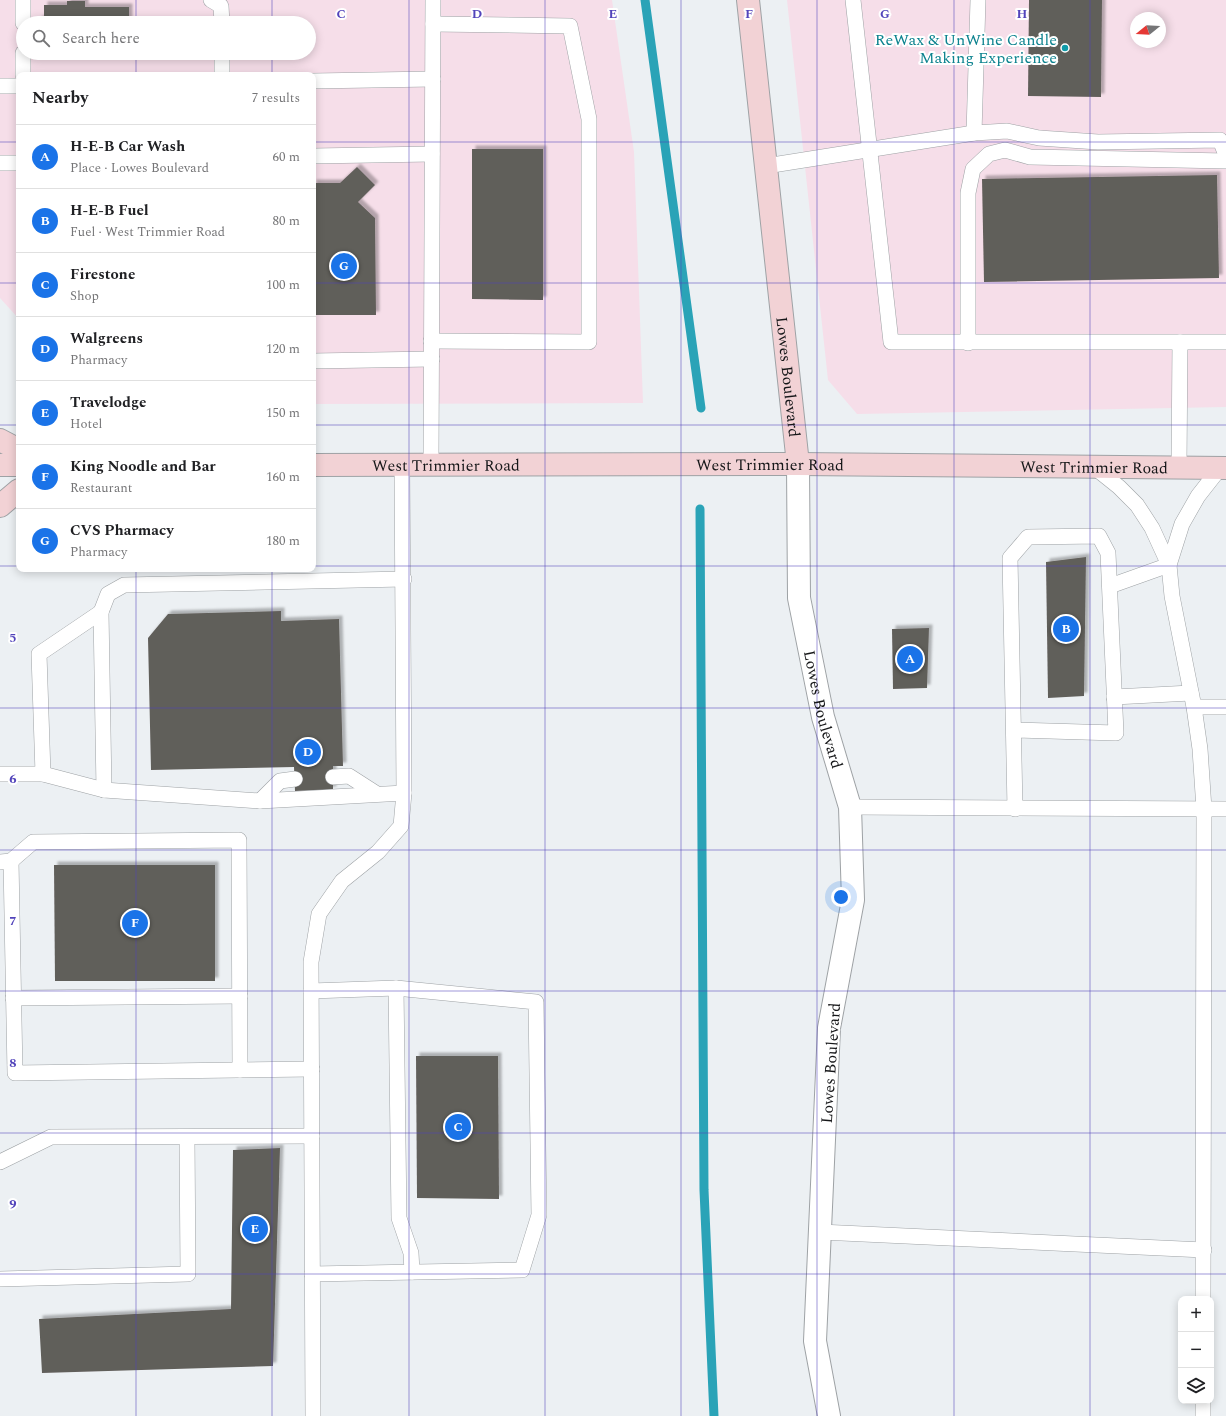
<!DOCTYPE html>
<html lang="en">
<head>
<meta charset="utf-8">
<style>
  :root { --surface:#fff; --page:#f2f2f2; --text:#202124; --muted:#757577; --line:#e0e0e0; --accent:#1a73e8 }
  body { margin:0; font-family:Spectral,serif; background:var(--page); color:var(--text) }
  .controls { position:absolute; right:12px; bottom:12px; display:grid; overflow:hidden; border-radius:8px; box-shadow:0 2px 10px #0003 }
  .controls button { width:36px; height:36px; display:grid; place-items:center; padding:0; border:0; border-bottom:1px solid var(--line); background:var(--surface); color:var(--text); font:20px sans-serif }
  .compass { position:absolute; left:1130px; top:12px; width:36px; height:36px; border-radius:50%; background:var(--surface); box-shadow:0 2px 10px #0003; rotate:252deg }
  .you { position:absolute; left:841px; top:897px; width:14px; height:14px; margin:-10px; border:3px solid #fff; border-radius:50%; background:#1a73e8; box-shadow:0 0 0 6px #1a73e833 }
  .badge { display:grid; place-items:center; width:26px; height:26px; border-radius:50%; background:var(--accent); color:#fff; font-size:13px; font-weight:700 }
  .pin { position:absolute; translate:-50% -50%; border:2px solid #fff; box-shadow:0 1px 4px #0006 }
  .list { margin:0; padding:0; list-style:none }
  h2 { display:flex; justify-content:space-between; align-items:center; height:52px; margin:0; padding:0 16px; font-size:17px }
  h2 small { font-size:13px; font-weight:400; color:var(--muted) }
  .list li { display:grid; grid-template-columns:26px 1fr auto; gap:12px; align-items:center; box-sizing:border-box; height:64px; padding:0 16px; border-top:1px solid var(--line) }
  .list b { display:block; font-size:15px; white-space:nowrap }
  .list p { margin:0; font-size:13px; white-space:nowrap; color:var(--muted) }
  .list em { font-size:13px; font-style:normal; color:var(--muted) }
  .icon { flex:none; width:22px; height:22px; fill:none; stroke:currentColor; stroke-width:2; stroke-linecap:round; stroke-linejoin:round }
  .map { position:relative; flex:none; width:1226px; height:1416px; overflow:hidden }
  .search { position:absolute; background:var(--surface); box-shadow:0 2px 10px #0003; left:16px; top:16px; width:300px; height:44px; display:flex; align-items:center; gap:10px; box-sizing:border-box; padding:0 14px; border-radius:22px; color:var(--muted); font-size:15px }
  .panel { position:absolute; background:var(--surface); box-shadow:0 2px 10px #0003; left:16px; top:72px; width:300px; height:500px; border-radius:8px }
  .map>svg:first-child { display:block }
  .commercial { fill:#f6dee9; fill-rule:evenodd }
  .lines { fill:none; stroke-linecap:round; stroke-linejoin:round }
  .stream { stroke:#2aa3b7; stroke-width:9 }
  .building { fill:#615e5a; filter:url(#shadow) }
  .lane-casing { stroke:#9ea2a5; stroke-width:16 }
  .street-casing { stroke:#9ea2a5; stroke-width:24 }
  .secondary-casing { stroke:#9ea2a5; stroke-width:24 }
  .lane { stroke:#fff; stroke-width:15 }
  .street { stroke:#fff; stroke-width:22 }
  .secondary { stroke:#f2d2d5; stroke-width:22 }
  .grid { fill:none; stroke:#5244bb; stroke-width:1; stroke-opacity:0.55 }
  .culture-dot { fill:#0f9aa8; stroke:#fff; stroke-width:1.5 }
  .labels { text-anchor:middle; stroke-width:4; stroke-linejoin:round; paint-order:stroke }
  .culture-label { font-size:16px; fill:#0d838f; stroke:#fff; text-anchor:end }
  .street-label { font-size:16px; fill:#161719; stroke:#fff }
  .grid-label { font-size:13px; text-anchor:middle; font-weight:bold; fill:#5244bb; stroke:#fff; stroke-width:4; stroke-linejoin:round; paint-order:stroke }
</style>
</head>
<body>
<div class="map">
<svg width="1226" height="1416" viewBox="0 0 1226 1416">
  <defs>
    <filter id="shadow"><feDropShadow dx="3.5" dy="-3.5" stdDeviation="1" flood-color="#0004"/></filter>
  </defs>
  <rect width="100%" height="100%" fill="#ecf0f3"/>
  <g class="commercial">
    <path d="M0 0H612L634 152 643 403 313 404V75H19V319L0 298ZM23 23H309V53H23Z"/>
    <path d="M787 0H1226V407L857 414 828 380ZM1136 18H1160V42H1136Z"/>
  </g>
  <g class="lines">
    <g class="stream">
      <polyline points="645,0 701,408"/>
      <polyline points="700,509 704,1190 714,1416"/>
    </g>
  </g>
  <g class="building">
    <polygon points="1029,0 1102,0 1101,97 1028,96"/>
    <polygon points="67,1 85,1 85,7 129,7 129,23 39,23 39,19 44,19 44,5 67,5"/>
    <polygon points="53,53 80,53 80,59 53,60"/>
    <polygon points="472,149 543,149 543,300 472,299"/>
    <polygon points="357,167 375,185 358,202 375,218 376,315 313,315 313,183 340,183"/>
    <polygon points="1217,175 1219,278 984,282 982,179"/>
    <polygon points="1086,557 1084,696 1048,698 1046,562"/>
    <polygon points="281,611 281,621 339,619 343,766 333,766 333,790 295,791 294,767 151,770 148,638 168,614"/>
    <polygon points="929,628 927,688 893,689 892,629"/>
    <polygon points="54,865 215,865 215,981 55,981"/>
    <polygon points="416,1056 498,1056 499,1199 417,1198"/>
    <polygon points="280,1148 273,1366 42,1373 39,1319 231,1309 233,1150"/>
  </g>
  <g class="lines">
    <g class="lane-casing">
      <g id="lane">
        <polyline points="23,0 23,23"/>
        <polyline points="211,0 221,6 222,23"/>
        <polyline points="853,0 891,342 1226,342"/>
        <polyline points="23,53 23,75"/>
        <polyline points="222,53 222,75"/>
        <polyline points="313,81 433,79"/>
        <polyline points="0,86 19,86"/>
        <polyline points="974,133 978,0"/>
        <polyline points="313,156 432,154"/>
        <polyline points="0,163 19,163"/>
        <polyline points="766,166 974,133 1007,131 1039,138 1098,142 1220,140 1226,155"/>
        <polyline points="431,341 589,342 589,119 570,26 433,24"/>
        <polyline points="968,343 968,193 973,169 989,154 1005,150 1030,157 1226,161"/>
        <polyline points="313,361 432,359"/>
        <polyline points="431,465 433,0"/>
        <polyline points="1094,467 1119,487 1137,505 1152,528 1169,565 1172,596 1194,707 1200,749 1204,809 1203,1299"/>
        <polyline points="1179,467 1180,342"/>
        <polyline points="1169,565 1182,524 1198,496 1220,468"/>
        <polyline points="1110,586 1169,565"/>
        <polyline points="1114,697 1191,693"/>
        <polyline points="1194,707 1226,707"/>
        <polyline points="1014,730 1116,733 1108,553 1099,536 1028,537 1010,558 1015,809"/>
        <polyline points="0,774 43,774 104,790 260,801 404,793"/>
        <polyline points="43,774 39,654 101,612"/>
        <polyline points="333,777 349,776 377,794"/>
        <polyline points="104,790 101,612 108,594 124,585 404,579"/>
        <polyline points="260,801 280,781 295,779"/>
        <polyline points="850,807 1226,809"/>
        <polyline points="11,861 15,1073 312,1069"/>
        <polyline points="0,862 11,861 33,842 239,840 240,1070"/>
        <polyline points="396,988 399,1218 411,1253 412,1272"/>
        <polyline points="311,991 396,988 536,1002 539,1215 522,1270 312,1274"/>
        <polyline points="13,998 240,996"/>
        <polyline points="0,1162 51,1137 312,1136"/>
        <polyline points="820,1232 1204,1250"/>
        <polyline points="0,1279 188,1274 187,1137"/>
        <polyline points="1203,1401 1203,1416"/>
        <polyline points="313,1416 311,962 319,914 342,881 378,852 401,826 404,793 402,465"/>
      </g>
    </g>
    <g class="street-casing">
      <g id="street">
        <path id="s1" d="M798 464 799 598 823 717 850 807 853 900 829 1028 815 1341 829 1416"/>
      </g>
    </g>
    <g class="secondary-casing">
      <g id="secondary">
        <path id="s2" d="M748 0 798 464"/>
        <polyline points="0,440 19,450"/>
        <polyline points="0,465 19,465"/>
        <path id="s3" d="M313 465 798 464 1226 468"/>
        <polyline points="0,506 19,490"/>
      </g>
    </g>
    <use href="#lane" class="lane"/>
    <use href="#street" class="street"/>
    <use href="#secondary" class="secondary"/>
  </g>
  <path class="grid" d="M136 0V23M272 0V23M409 0V1416M545 0V1416M681 0V1416M817 0V1416M954 0V1416M1090 0V1416M136 53V75M272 53V75M0 142H19M313 142H1226M0 283H19M313 283H1226M0 425H19M313 425H1226M0 566H19M313 566H1226M136 569V1416M272 569V1416M0 708H1226M0 850H1226M0 991H1226M0 1133H1226M0 1274H1226"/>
  <circle class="culture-dot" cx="1065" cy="48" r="4"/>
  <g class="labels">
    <g class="culture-label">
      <text x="1057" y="45">ReWax &amp; UnWine Candle<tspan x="1057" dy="18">Making Experience</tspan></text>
    </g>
    <g class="street-label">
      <text dy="6" stroke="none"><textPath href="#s2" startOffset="379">Lowes Boulevard</textPath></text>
      <text dy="6" stroke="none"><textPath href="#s3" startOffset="133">West Trimmier Road</textPath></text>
      <text dy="6" stroke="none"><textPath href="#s3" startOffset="457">West Trimmier Road</textPath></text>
      <text dy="6" stroke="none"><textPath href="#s3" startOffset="781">West Trimmier Road</textPath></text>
      <text dy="6" stroke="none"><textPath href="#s1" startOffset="248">Lowes Boulevard</textPath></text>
      <text transform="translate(830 1063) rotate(-86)" y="6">Lowes Boulevard</text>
    </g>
  </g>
  <g class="grid-label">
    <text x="341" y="18">C</text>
    <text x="477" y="18">D</text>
    <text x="613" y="18">E</text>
    <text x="749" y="18">F</text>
    <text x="885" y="18">G</text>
    <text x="1022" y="18">H</text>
    <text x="13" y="642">5</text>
    <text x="13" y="783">6</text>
    <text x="13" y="925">7</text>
    <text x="13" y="1067">8</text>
    <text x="13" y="1208">9</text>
  </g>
</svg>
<div class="controls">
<button>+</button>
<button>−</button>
<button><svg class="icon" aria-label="layers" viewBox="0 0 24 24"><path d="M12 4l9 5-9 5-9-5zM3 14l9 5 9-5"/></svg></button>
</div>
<svg class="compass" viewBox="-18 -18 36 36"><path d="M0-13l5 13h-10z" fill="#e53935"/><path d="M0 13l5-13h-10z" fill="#757577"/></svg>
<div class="you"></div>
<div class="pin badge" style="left:910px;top:659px">A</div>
<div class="pin badge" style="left:1066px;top:629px">B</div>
<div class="pin badge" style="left:458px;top:1127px">C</div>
<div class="pin badge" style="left:308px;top:752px">D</div>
<div class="pin badge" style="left:255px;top:1229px">E</div>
<div class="pin badge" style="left:135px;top:923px">F</div>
<div class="pin badge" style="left:344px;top:266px">G</div>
<div class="search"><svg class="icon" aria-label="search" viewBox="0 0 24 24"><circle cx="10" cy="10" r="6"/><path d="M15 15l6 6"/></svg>Search here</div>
<section class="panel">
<h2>Nearby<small>7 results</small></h2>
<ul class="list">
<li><span class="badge">A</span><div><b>H-E-B Car Wash</b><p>Place · Lowes Boulevard</p></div><em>60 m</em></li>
<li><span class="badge">B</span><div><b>H-E-B Fuel</b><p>Fuel · West Trimmier Road</p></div><em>80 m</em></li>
<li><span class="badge">C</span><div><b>Firestone</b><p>Shop</p></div><em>100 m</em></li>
<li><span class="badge">D</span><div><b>Walgreens</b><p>Pharmacy</p></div><em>120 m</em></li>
<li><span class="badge">E</span><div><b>Travelodge</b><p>Hotel</p></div><em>150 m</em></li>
<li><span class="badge">F</span><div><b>King Noodle and Bar</b><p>Restaurant</p></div><em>160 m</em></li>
<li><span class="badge">G</span><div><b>CVS Pharmacy</b><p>Pharmacy</p></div><em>180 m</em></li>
</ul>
</section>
</div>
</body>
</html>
